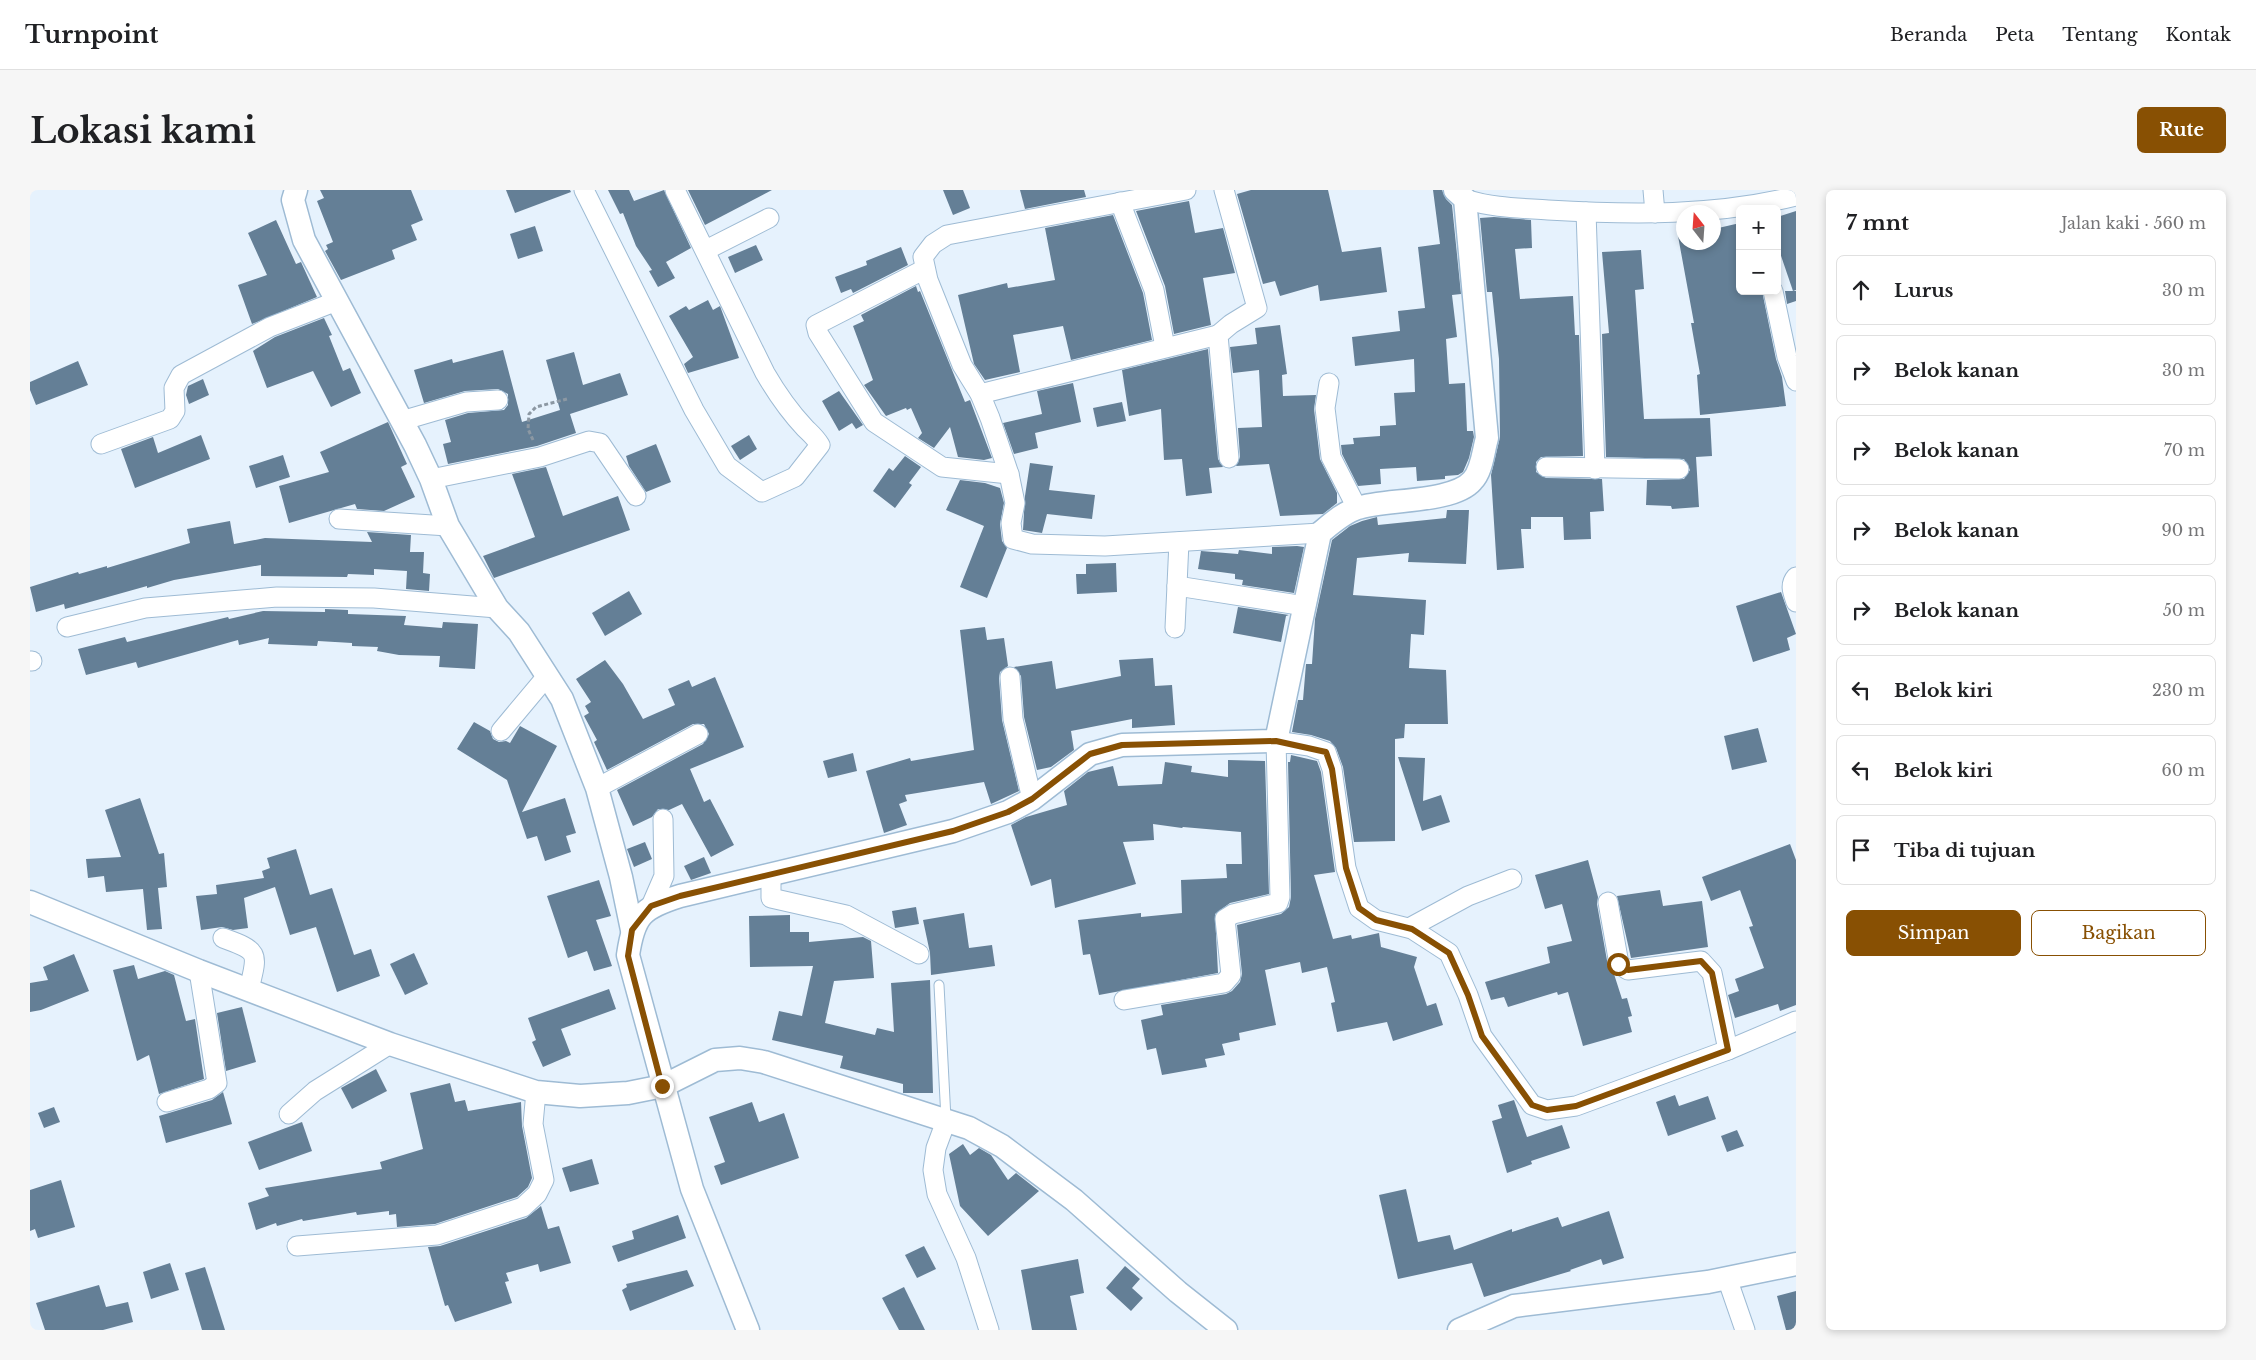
<!DOCTYPE html>
<html lang="id">
<head>
<meta charset="utf-8">
<style>
  :root { --surface:#fff; --page:#f6f6f6; --text:#202124; --muted:#757577; --line:#e0e0e0; --accent:#885003 }
  body { margin:0; font-family:"Libre Baskerville",serif; background:var(--page); color:var(--text) }
  .controls { position:absolute; right:15px; top:15px; display:grid; overflow:hidden; border-radius:8px; box-shadow:0 2px 8px #0003 }
  .controls button { width:45px; height:45px; display:grid; place-items:center; padding:0; border:0; border-bottom:1px solid var(--line); background:var(--surface); color:var(--text); font:25px sans-serif }
  .compass { position:absolute; left:1646px; top:15px; width:45px; height:45px; border-radius:50%; background:var(--surface); box-shadow:0 2px 8px #0003; rotate:343deg }
  .stop { position:absolute; width:15px; height:15px; margin:-11px; border:4px solid #885003; border-radius:50%; background:#fff }
  .stop.end { background:#885003; border-color:#fff; box-shadow:0 1px 5px #0008 }
  .list { margin:0; padding:0; list-style:none }
  h2 { display:flex; justify-content:space-between; align-items:center; height:65px; margin:0; padding:0 20px; font-size:21px }
  h2 small { font-size:16px; font-weight:400; color:var(--muted) }
  .list li { display:grid; grid-template-columns:32px 1fr auto; gap:15px; align-items:center; box-sizing:border-box; height:70px; margin:0 10px 10px; padding:0 10px; border:1px solid var(--line); border-radius:8px }
  .list b { display:block; font-size:19px; white-space:nowrap }
  .list em { font-size:16px; font-style:normal; color:var(--muted) }
  .actions { display:flex; gap:10px; padding:15px 20px }
  .actions a { flex:1; padding:11px 0; border:1px solid var(--accent); border-radius:8px; text-align:center; font-size:18px; color:var(--accent) }
  .actions .main { background:var(--accent); color:#fff }
  .icon { flex:none; width:28px; height:28px; fill:none; stroke:currentColor; stroke-width:2; stroke-linecap:round; stroke-linejoin:round }
  .map { position:relative; flex:none; width:1766px; height:1140px; overflow:hidden; border-radius:8px }
  header { display:flex; align-items:center; gap:30px; box-sizing:border-box; height:70px; padding:0 25px; background:var(--surface); border-bottom:1px solid var(--line) }
  header strong { font-size:24px }
  nav { display:flex; gap:28px; margin-inline-start:auto; font-size:18px }
  .intro { display:flex; align-items:center; justify-content:space-between; box-sizing:border-box; height:120px; padding:0 30px }
  h1 { margin:0; font-size:35px }
  .button { padding:12px 22px; border-radius:8px; background:var(--accent); color:#fff; font-size:18px; font-weight:700 }
  main { display:flex; gap:30px; padding:0 30px }
  aside { flex:1; background:var(--surface); border-radius:8px; box-shadow:0 2px 8px #0003 }
  .map>svg:first-child { display:block }
  .building { fill:#647f96 }
  .lines { fill:none; stroke-linecap:round; stroke-linejoin:round }
  .service-casing { stroke:#9ebbd4; stroke-width:11 }
  .minor-casing { stroke:#9ebbd4; stroke-width:21 }
  .tertiary-casing { stroke:#9ebbd4; stroke-width:25 }
  .path { stroke:#8c98a3; stroke-width:3; stroke-dasharray:4 2.5; stroke-linecap:butt }
  .service { stroke:#fff; stroke-width:9 }
  .minor { stroke:#fff; stroke-width:19 }
  .tertiary { stroke:#fff; stroke-width:22 }
  .route { stroke:#885003; stroke-width:6 }
</style>
</head>
<body>
<header>
<strong>Turnpoint</strong>
<nav><a>Beranda</a><a>Peta</a><a>Tentang</a><a>Kontak</a></nav>
</header>
<div class="intro"><h1>Lokasi kami</h1><a class="button">Rute</a></div>
<main>
<div class="map">
<svg width="1766" height="1140" viewBox="0 0 1766 1140">
  <rect width="100%" height="100%" fill="#e6f2fd"/>
  <g class="building">
    <polygon points="290,0 381,0 393,30 381,35 387,50 362,60 365,69 311,90 295,61 298,59 296,55 303,52 287,11 294,8"/>
    <polygon points="476,0 540,0 541,2 485,23"/>
    <polygon points="578,0 599,0 604,11 634,0 661,58 636,72 645,88 628,97 619,81 622,80 606,56 593,23 590,24"/>
    <polygon points="658,0 742,0 675,35"/>
    <polygon points="913,0 933,0 940,18 923,25"/>
    <polygon points="990,0 1054,0 1056,7 995,19"/>
    <polygon points="1221,0 1298,0 1312,62 1351,57 1357,102 1290,111 1288,95 1250,106 1245,91 1233,94 1207,4"/>
    <polygon points="1403,0 1412,0 1416,9 1422,15 1431,104 1422,105 1427,147 1416,149 1419,194 1435,193 1437,241 1443,241 1444,247 1439,268 1433,282 1428,285 1415,286 1415,289 1387,291 1386,277 1350,279 1351,294 1328,296 1312,264 1311,255 1324,254 1323,248 1350,246 1350,236 1366,235 1364,203 1385,202 1384,169 1325,176 1322,147 1370,141 1368,121 1395,118 1388,57 1410,54"/>
    <polygon points="1159,11 1165,43 1193,38 1205,83 1173,88 1181,135 1144,144 1135,96 1106,21"/>
    <polygon points="1766,21 1766,100 1763,101 1747,54 1747,27"/>
    <polygon points="1083,25 1113,103 1122,150 1041,170 1033,136 983,145 990,182 955,190 944,174 928,105 977,93 978,98 1025,90 1015,38"/>
    <polygon points="1464,27 1501,30 1502,58 1485,59 1490,109 1543,106 1545,145 1549,145 1553,266 1511,267 1506,272 1506,282 1516,288 1572,289 1574,321 1560,322 1561,349 1534,350 1533,327 1501,327 1501,339 1491,339 1494,378 1467,380 1461,285 1470,247 1469,169 1462,102 1457,102 1450,28"/>
    <polygon points="246,30 266,74 271,72 287,107 222,134 208,95 237,85 218,43"/>
    <polygon points="1710,33 1710,101 1732,101 1746,169 1752,187 1756,216 1670,225 1667,185 1670,184 1661,133 1664,133 1648,46 1654,45 1654,52 1684,52 1684,39"/>
    <polygon points="505,36 513,61 488,69 480,44"/>
    <polygon points="726,55 733,70 705,83 698,67"/>
    <polygon points="871,57 878,75 823,103 821,99 811,103 805,87 837,75 836,71"/>
    <polygon points="1611,60 1614,99 1605,100 1614,229 1680,228 1682,266 1666,267 1669,317 1642,319 1641,316 1616,315 1617,290 1654,289 1660,280 1654,269 1576,267 1572,144 1579,143 1572,62"/>
    <polygon points="886,96 888,102 890,101 935,212 940,210 962,268 954,270 928,267 920,237 904,258 888,248 892,243 881,218 877,220 876,218 856,226 834,195 843,190 823,136 834,131 831,125"/>
    <polygon points="1755,101 1766,101 1766,111 1757,114"/>
    <polygon points="678,110 683,120 690,116 709,168 658,183 654,174 663,167 639,126 656,116 659,120"/>
    <polygon points="294,128 302,145 299,146 313,181 320,178 331,203 301,217 283,181 237,198 223,161 245,147"/>
    <polygon points="1250,135 1257,184 1252,185 1253,206 1286,205 1284,219 1290,269 1307,303 1307,313 1293,324 1250,326 1239,274 1206,276 1210,267 1208,238 1232,237 1229,180 1203,183 1200,157 1227,154 1225,138"/>
    <polygon points="1178,159 1188,269 1193,277 1179,278 1182,303 1156,306 1152,269 1134,270 1131,219 1099,226 1092,180"/>
    <polygon points="473,160 492,232 530,220 516,170 544,162 553,195 590,183 598,205 540,224 546,243 507,256 418,274 413,254 421,252 415,230 438,223 474,220 478,215 478,204 468,199 435,201 394,213 384,180 422,169 423,173"/>
    <polygon points="48,171 58,195 6,215 0,200 0,192"/>
    <polygon points="173,189 179,205 159,214 156,205 158,196"/>
    <polygon points="1043,193 1051,232 1005,243 1008,258 984,264 973,233 1012,224 1007,201"/>
    <polygon points="809,201 833,235 826,239 822,233 809,241 792,211"/>
    <polygon points="1092,212 1096,231 1067,237 1063,218"/>
    <polygon points="358,232 377,274 371,277 385,307 354,321 327,319 325,314 259,333 249,296 299,282 290,262"/>
    <polygon points="171,245 180,269 105,298 91,259 123,247 128,263"/>
    <polygon points="719,245 727,259 710,270 701,256"/>
    <polygon points="626,254 641,292 616,302 599,276 596,266"/>
    <polygon points="253,265 260,287 226,298 219,276"/>
    <polygon points="875,266 891,277 879,293 882,295 865,318 843,301 859,278 863,281"/>
    <polygon points="1000,273 1023,276 1019,300 1065,305 1062,329 1017,324 1012,343 993,340 995,306"/>
    <polygon points="516,277 533,326 588,306 600,340 464,388 453,366 505,347 482,284"/>
    <polygon points="930,290 955,293 970,298 974,313 970,334 972,351 977,358 957,408 930,397 954,336 916,320"/>
    <polygon points="1417,320 1439,320 1436,374 1378,372 1379,363 1327,368 1323,405 1396,410 1394,445 1381,444 1379,478 1416,480 1418,534 1375,534 1374,548 1365,549 1365,651 1324,652 1313,577 1306,558 1300,551 1281,545 1262,542 1268,510 1273,510 1276,474 1282,474 1285,429 1302,350 1320,336 1332,331 1347,327 1348,335 1416,328"/>
    <polygon points="200,331 204,354 235,348 342,352 337,342 381,345 380,362 394,362 393,383 400,384 399,401 376,399 377,381 344,379 344,385 318,384 317,387 231,386 231,375 144,390 117,398 117,396 35,419 34,414 6,422 0,397 48,382 49,384 77,376 77,378 160,353 157,339"/>
    <polygon points="1267,356 1274,357 1264,403 1212,395 1213,390 1205,389 1205,384 1168,379 1171,361 1208,364 1209,360 1242,364 1242,357"/>
    <polygon points="1086,373 1087,402 1047,404 1046,384 1056,384 1056,374"/>
    <polygon points="599,401 612,424 575,446 562,423"/>
    <polygon points="1751,402 1766,444 1757,448 1760,460 1723,472 1706,416"/>
    <polygon points="1208,417 1259,425 1256,426 1251,452 1203,443"/>
    <polygon points="295,419 318,420 318,424 376,426 374,435 412,438 413,432 448,434 445,479 409,477 410,466 369,465 347,461 348,457 322,456 322,453 288,451 287,456 238,454 239,448 209,455 208,450 108,478 106,472 56,485 48,459 95,447 97,452 198,427 199,429 233,421 295,422"/>
    <polygon points="955,437 957,450 974,448 978,476 970,482 969,488 972,530 989,601 961,614 954,592 875,605 877,611 869,614 877,635 854,643 836,581 880,568 881,571 944,560 930,440"/>
    <polygon points="1123,468 1125,496 1142,495 1145,535 1102,538 1102,529 1041,541 1044,560 1021,577 1007,580 994,527 991,486 984,477 1022,471 1026,499 1091,486 1089,470"/>
    <polygon points="575,470 593,494 613,529 645,515 638,499 659,490 662,497 685,487 714,557 660,579 674,612 680,609 704,655 681,667 652,614 639,620 628,619 622,627 603,636 587,600 673,554 679,544 674,534 663,534 577,580 564,552 567,550 554,526 559,523 555,516 561,512 546,489"/>
    <polygon points="444,532 460,541 463,549 469,552 476,551 480,553 490,536 527,556 492,622 535,608 546,643 536,646 541,662 515,671 507,646 497,649 477,590 427,559"/>
    <polygon points="1728,538 1737,572 1702,580 1694,546"/>
    <polygon points="823,563 827,581 798,588 793,571"/>
    <polygon points="1261,565 1287,571 1291,582 1305,682 1284,685 1303,749 1321,745 1322,749 1349,743 1351,757 1387,767 1384,777 1397,816 1406,813 1413,835 1363,851 1357,832 1307,842 1301,813 1305,812 1297,777 1272,783 1270,772 1235,780 1246,835 1209,843 1210,850 1192,854 1195,865 1175,869 1177,877 1132,885 1126,858 1117,860 1111,830 1133,825 1131,815 1196,804 1202,801 1210,792 1212,784 1207,735 1251,724 1259,717 1261,707 1258,572 1260,572"/>
    <polygon points="1368,567 1395,568 1393,611 1411,605 1420,632 1392,641"/>
    <polygon points="1198,570 1235,571 1239,704 1200,713 1185,724 1188,783 1069,805 1060,764 1053,765 1048,730 1111,723 1111,727 1152,723 1151,690 1197,688 1196,674 1212,674 1211,642 1153,637 1152,638 1123,634 1124,650 1093,652 1106,694 1025,718 1021,689 1001,696 981,635 996,627 1037,615 1034,601 1058,582 1083,576 1088,596 1132,594 1135,572 1162,576 1161,582 1198,587"/>
    <polygon points="110,608 129,664 134,663 137,697 128,698 132,739 117,740 113,699 76,702 74,686 58,688 56,669 91,667 75,620"/>
    <polygon points="615,652 622,669 604,677 597,659"/>
    <polygon points="1760,654 1766,670 1766,815 1750,821 1748,814 1705,828 1698,805 1709,801 1705,789 1734,778 1719,737 1723,736 1710,700 1681,711 1672,687"/>
    <polygon points="266,659 280,705 302,698 324,765 341,759 350,786 307,802 286,737 260,745 245,697 214,708 218,738 203,740 192,737 171,740 166,706 187,704 186,695 234,688 232,681 240,678 237,668"/>
    <polygon points="674,667 681,683 661,690 654,676"/>
    <polygon points="1558,670 1568,707 1567,714 1578,776 1584,784 1592,809 1597,808 1602,826 1598,827 1602,842 1553,856 1538,802 1528,805 1527,802 1478,817 1474,807 1461,810 1455,792 1520,773 1517,757 1542,751 1532,714 1515,719 1505,685"/>
    <polygon points="569,690 581,726 566,730 582,776 564,781 557,761 538,768 517,706"/>
    <polygon points="1630,700 1633,716 1672,711 1678,757 1601,768 1587,706"/>
    <polygon points="886,717 889,734 865,738 862,721"/>
    <polygon points="934,723 939,758 962,755 965,776 901,785 900,763 893,730"/>
    <polygon points="760,725 760,742 779,742 779,752 833,747 841,751 844,788 804,791 795,833 845,845 847,838 864,842 861,793 900,790 903,903 873,903 873,894 810,878 813,866 742,850 749,821 772,826 783,776 720,777 719,726"/>
    <polygon points="384,763 398,794 375,805 360,774"/>
    <polygon points="44,764 59,801 11,820 0,822 0,793 18,790 13,777"/>
    <polygon points="104,775 108,789 135,781 144,785 156,831 165,829 174,889 129,904 119,865 107,871 83,780"/>
    <polygon points="579,799 586,819 531,839 541,865 513,877 502,852 506,850 498,828"/>
    <polygon points="212,817 226,872 196,881 187,823"/>
    <polygon points="346,879 357,901 322,919 311,898"/>
    <polygon points="420,893 425,912 435,910 438,921 491,912 492,936 502,988 498,997 487,1007 405,1034 367,1037 366,1024 359,1025 359,1021 327,1025 326,1022 273,1031 272,1029 247,1036 246,1033 226,1040 218,1013 239,1006 235,998 352,979 350,972 393,959 380,903"/>
    <polygon points="193,902 202,934 136,953 129,926 182,910"/>
    <polygon points="1645,905 1649,916 1678,906 1686,929 1638,946 1626,912"/>
    <polygon points="1484,910 1497,947 1532,935 1540,958 1501,971 1502,974 1477,983 1462,931 1472,928 1468,915"/>
    <polygon points="722,912 729,932 754,923 769,968 691,995 684,976 695,972 679,927"/>
    <polygon points="24,917 30,932 14,938 8,923"/>
    <polygon points="272,932 282,961 229,980 218,952"/>
    <polygon points="1707,940 1714,956 1697,962 1691,946"/>
    <polygon points="933,954 940,965 949,958 961,965 978,990 986,983 1009,1001 958,1046 930,1016 919,964"/>
    <polygon points="562,969 569,994 540,1002 532,978"/>
    <polygon points="31,990 45,1037 8,1048 5,1039 0,1041 0,1000"/>
    <polygon points="1376,999 1388,1052 1420,1045 1424,1060 1482,1039 1482,1042 1528,1027 1532,1037 1579,1021 1594,1068 1573,1075 1571,1069 1540,1080 1541,1081 1454,1107 1442,1073 1368,1089 1349,1005"/>
    <polygon points="511,1016 518,1039 529,1036 541,1073 510,1082 508,1074 476,1083 479,1091 475,1092 482,1113 425,1132 418,1115 415,1116 398,1057 410,1056 496,1028"/>
    <polygon points="648,1025 656,1048 588,1072 582,1056 604,1049 602,1041"/>
    <polygon points="894,1056 906,1079 887,1088 875,1065"/>
    <polygon points="1048,1069 1054,1103 1040,1106 1047,1140 1002,1140 991,1080"/>
    <polygon points="140,1073 149,1100 121,1109 113,1082"/>
    <polygon points="1095,1076 1110,1089 1102,1098 1113,1108 1101,1121 1076,1098"/>
    <polygon points="175,1077 195,1140 172,1140 155,1083"/>
    <polygon points="657,1080 664,1096 600,1121 592,1100 597,1097 596,1094"/>
    <polygon points="69,1095 76,1117 98,1112 103,1132 73,1140 15,1140 6,1113"/>
    <polygon points="874,1097 895,1140 869,1140 852,1108"/>
    <polygon points="1766,1101 1766,1140 1756,1140 1747,1106"/>
  </g>
  <g class="lines">
    <g class="service-casing">
      <polyline id="service" points="909,795 916,929"/>
    </g>
    <g class="minor-casing">
      <g id="minor">
        <path d="M554 0 664 220 697 276 732 302 765 287 790 255C785 247 781 244 775 238 760 222 746 202 735 183L645 0"/>
        <polyline points="1156,0 917,45 903,54 893,67 898,90 932,175 950,204 960,228 979,284 985,313 981,333 983,349 1002,354 1075,356 1290,343"/>
        <polyline points="1194,0 1227,118 1201,134 1188,145 1199,268"/>
        <polyline points="1623,0 1625,23"/>
        <path d="M1435 9C1462 18 1490 18 1518 20 1601 25 1686 26 1766 6"/>
        <polyline points="1090,12 1124,100 1135,157"/>
        <polyline points="1556,22 1565,279"/>
        <polyline points="676,60 739,28"/>
        <polyline points="895,79 786,135 788,143 844,232 912,277 979,284"/>
        <polyline points="1743,101 1757,167 1766,191"/>
        <polyline points="1299,193 1295,218 1301,267 1327,318"/>
        <polyline points="950,204 1188,145"/>
        <polyline points="371,231 436,212 468,210"/>
        <polyline points="71,254 140,229 145,221 144,198 151,185 240,137 307,111"/>
        <polyline points="1516,277 1649,279"/>
        <polyline points="401,289 510,267 559,251 570,253 606,306"/>
        <polyline points="309,329 418,336"/>
        <path d="M1766 387C1759 395 1763 403 1766 412"/>
        <polyline points="1147,396 1275,416"/>
        <polyline points="37,437 115,418 247,407 344,408 467,418"/>
        <polyline points="1145,438 1149,352"/>
        <polyline points="0,471 2,471"/>
        <polyline points="980,487 983,529 1002,609"/>
        <polyline points="471,541 517,486"/>
        <polyline points="567,598 668,544"/>
        <polyline points="741,685 741,708 816,725 889,764"/>
        <polyline points="1578,712 1589,774 1598,780 1671,771 1682,783 1698,860"/>
        <polyline points="621,716 634,686 633,629"/>
        <polyline points="1379,738 1438,706 1482,689"/>
        <path d="M193 748C230 761 228 763 219 799"/>
        <polyline points="1094,810 1194,793 1201,785 1195,729 1203,724 1248,713 1250,707 1246,551 1279,556 1296,562 1302,579 1316,678 1329,718 1346,730 1382,739 1419,763 1438,805 1452,846 1502,915 1517,920 1546,916 1698,860 1766,831"/>
        <polyline points="137,912 179,899 187,893 169,781"/>
        <polyline points="259,924 285,901 360,854"/>
        <polyline points="916,931 906,958 903,980 907,1004 936,1068 959,1140"/>
        <polyline points="267,1056 407,1045 493,1017 507,1004 514,990 503,934 506,902"/>
        <polyline points="1697,1088 1715,1140"/>
      </g>
    </g>
    <g class="tertiary-casing">
      <g id="tertiary">
        <polyline points="266,0 263,10 274,50 385,255 401,289 418,336 467,418 489,442 532,509 567,598 591,687 602,740"/>
        <polyline points="0,712 169,781 360,854 506,902 550,906 598,903 633,896 685,870 710,868 734,872 939,938 972,956 1044,1010 1148,1102 1196,1140"/>
        <path d="M718 1140 662 999 598 765C604 725 612 718 650 706L923 641 978 622 1002 609 1060 564 1092 555 1246 551 1290 343C1301 334 1314 322 1328 318 1354 309 1423 313 1442 291 1452 281 1453 262 1457 248L1435 9 1425 0"/>
        <polyline points="1429,1140 1484,1116 1678,1092 1766,1074"/>
      </g>
    </g>
    <polyline class="path" points="503,250 498,239 499,224 506,217 537,209"/>
    <use href="#service" class="service"/>
    <use href="#minor" class="minor"/>
    <use href="#tertiary" class="tertiary"/>
  </g>
  <g class="lines">
    <polyline class="route" points="632,896 598,766 602,740 621,716 650,706 923,641 978,622 1002,609 1060,564 1092,555 1246,551 1296,562 1302,579 1316,678 1329,718 1346,730 1382,739 1419,763 1438,805 1452,846 1502,915 1517,920 1546,916 1698,860 1682,783 1671,771 1598,780 1588,774"/>
  </g>
</svg>
<div class="controls">
<button>+</button>
<button>−</button>
</div>
<svg class="compass" viewBox="-18 -18 36 36"><path d="M0-13l5 13h-10z" fill="#e53935"/><path d="M0 13l5-13h-10z" fill="#757577"/></svg>
<div class="stop" style="left:1588px;top:774px"></div>
<div class="stop end" style="left:632px;top:896px"></div>
</div>
<aside>
<h2>7 mnt<small>Jalan kaki · 560 m</small></h2>
<ul class="list">
<li><svg class="icon" aria-label="ahead" viewBox="0 0 24 24"><path d="M12 20V5M6 11l6-6 6 6"/></svg><div><b>Lurus</b></div><em>30 m</em></li>
<li><svg class="icon" aria-label="right" viewBox="0 0 24 24"><path d="M7 20v-9h11M14 6l5 5-5 5"/></svg><div><b>Belok kanan</b></div><em>30 m</em></li>
<li><svg class="icon" aria-label="right" viewBox="0 0 24 24"><path d="M7 20v-9h11M14 6l5 5-5 5"/></svg><div><b>Belok kanan</b></div><em>70 m</em></li>
<li><svg class="icon" aria-label="right" viewBox="0 0 24 24"><path d="M7 20v-9h11M14 6l5 5-5 5"/></svg><div><b>Belok kanan</b></div><em>90 m</em></li>
<li><svg class="icon" aria-label="right" viewBox="0 0 24 24"><path d="M7 20v-9h11M14 6l5 5-5 5"/></svg><div><b>Belok kanan</b></div><em>50 m</em></li>
<li><svg class="icon" aria-label="left" viewBox="0 0 24 24"><path d="M17 20v-9H6M10 6l-5 5 5 5"/></svg><div><b>Belok kiri</b></div><em>230 m</em></li>
<li><svg class="icon" aria-label="left" viewBox="0 0 24 24"><path d="M17 20v-9H6M10 6l-5 5 5 5"/></svg><div><b>Belok kiri</b></div><em>60 m</em></li>
<li><svg class="icon" aria-label="arrive" viewBox="0 0 24 24"><path d="M6 21V4h12l-3 4 3 4H6"/></svg><div><b>Tiba di tujuan</b></div></li>
</ul>
<div class="actions"><a class="main">Simpan</a><a>Bagikan</a></div>
</aside>
</main>
</body>
</html>
